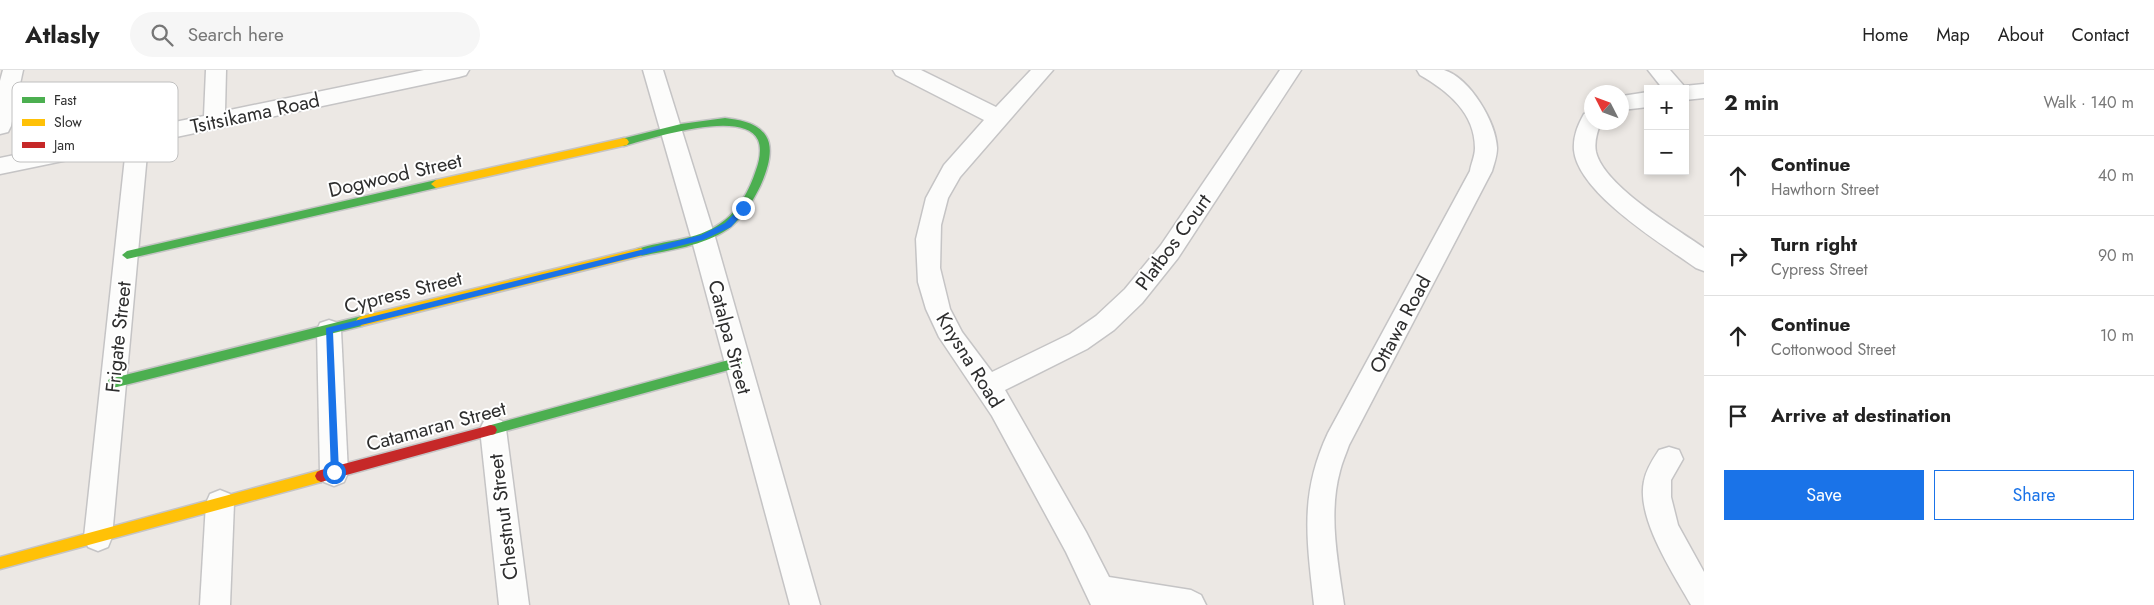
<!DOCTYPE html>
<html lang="en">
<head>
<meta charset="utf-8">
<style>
  :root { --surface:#fff; --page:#f6f6f6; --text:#222; --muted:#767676; --line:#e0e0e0; --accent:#1a73e8 }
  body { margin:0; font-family:Jost,sans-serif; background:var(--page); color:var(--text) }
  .controls { position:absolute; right:15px; top:15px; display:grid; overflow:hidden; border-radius:0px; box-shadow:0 2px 8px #0003 }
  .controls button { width:45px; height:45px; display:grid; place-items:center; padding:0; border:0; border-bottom:1px solid var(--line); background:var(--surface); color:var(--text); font:25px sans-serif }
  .compass { position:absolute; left:1584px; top:15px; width:45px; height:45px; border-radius:50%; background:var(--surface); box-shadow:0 2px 8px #0003; rotate:312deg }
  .stop { position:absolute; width:15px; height:15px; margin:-11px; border:4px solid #1a73e8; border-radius:50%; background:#fff }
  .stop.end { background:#1a73e8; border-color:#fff; box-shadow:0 1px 5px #0008 }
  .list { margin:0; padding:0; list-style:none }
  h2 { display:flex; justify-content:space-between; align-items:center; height:65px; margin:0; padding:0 20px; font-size:21px }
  h2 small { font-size:16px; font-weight:400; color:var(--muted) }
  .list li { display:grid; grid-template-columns:32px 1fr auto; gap:15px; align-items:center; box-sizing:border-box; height:80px; padding:0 20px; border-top:1px solid var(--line) }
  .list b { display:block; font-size:19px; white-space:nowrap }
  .list p { margin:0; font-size:16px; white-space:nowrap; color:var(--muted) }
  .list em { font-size:16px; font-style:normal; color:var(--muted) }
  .actions { display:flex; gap:10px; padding:15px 20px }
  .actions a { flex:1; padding:11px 0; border:1px solid var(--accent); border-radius:0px; text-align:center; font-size:18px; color:var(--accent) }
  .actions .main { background:var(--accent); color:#fff }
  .icon { flex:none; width:28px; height:28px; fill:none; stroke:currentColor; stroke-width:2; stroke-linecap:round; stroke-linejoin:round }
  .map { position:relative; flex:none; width:1704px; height:535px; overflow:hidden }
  header { display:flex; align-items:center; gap:30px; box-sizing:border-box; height:70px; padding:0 25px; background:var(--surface); border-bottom:1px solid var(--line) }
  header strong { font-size:24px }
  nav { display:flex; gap:28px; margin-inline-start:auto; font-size:18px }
  .search { width:350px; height:45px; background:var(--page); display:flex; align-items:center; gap:12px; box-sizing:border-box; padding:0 18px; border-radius:28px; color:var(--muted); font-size:19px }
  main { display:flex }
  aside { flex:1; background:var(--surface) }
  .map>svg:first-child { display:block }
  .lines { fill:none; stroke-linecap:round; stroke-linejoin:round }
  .street-casing { stroke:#c5c4c5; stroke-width:3 }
  .fast-casing { stroke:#c5c4c5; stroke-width:3 }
  .slow-casing { stroke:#c5c4c5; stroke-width:3 }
  .jam-casing { stroke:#c5c4c5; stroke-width:3 }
  .street { fill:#fcfcfb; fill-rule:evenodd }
  .fast { fill:#4caf50; fill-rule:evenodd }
  .slow { fill:#ffc107; fill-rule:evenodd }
  .jam { fill:#c62828; fill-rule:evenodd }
  .route { fill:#1a73e8 }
  .labels { text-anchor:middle; stroke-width:4; stroke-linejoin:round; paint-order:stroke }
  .street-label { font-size:20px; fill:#2e2e2e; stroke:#fff }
  .key { fill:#fff; stroke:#c0c0c0; stroke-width:1 }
  .key-label { font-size:14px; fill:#2e2e2e }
</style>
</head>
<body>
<header>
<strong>Atlasly</strong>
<div class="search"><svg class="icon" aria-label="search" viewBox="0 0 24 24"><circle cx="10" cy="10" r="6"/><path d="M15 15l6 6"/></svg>Search here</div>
<nav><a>Home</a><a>Map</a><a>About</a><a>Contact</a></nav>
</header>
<main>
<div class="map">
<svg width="1704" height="535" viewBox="0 0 1704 535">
  <rect width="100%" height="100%" fill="#ece8e4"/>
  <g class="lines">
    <g class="street-casing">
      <g id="street">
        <polygon points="3,0 23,0 11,56 8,62 0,64 0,11"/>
        <polygon points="206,0 226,0 225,41 424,0 469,0 466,5 459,7 148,73 112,467 108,477 98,481 88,477 84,467 126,78 0,104 0,88 204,46"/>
        <polygon points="643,0 663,0 715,167 820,535 790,535 691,167"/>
        <polygon points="893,0 921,0 996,37 1031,0 1053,0 960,107 948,128 941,155 940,198 950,239 962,262 992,302 1070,264 1096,246 1125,219 1161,175 1280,0 1301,0 1178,188 1142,233 1114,260 1087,279 1005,320 1086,462 1109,507 1191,520 1201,525 1206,535 1091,535 1066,482 992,346 939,267 926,239 918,212 916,169 926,128 944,95 984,50 896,5"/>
        <path d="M1417 0C1425 0 1436 0 1444 0 1470 8 1496 52 1497 78 1497 86 1494 94 1492 101L1349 375C1346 384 1342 392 1340 401 1328 444 1338 492 1344 535H1314C1307 470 1299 425 1328 363L1470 101C1471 94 1475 86 1475 78 1475 43 1448 21 1420 5Z"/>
        <polygon points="1648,0 1670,0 1684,16 1704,14 1704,28 1685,30 1685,19 1663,19"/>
        <polygon points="1648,22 1648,37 1622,40 1622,26"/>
        <path d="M1592 41V52H1601C1597 62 1594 72 1596 82 1604 116 1676 158 1704 178V201L1696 198C1662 174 1578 123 1574 80 1573 66 1578 55 1584 44Z"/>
        <polygon points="329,250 338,253 341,260 348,403 344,412 334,416 324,412 320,403 317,260 320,253"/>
        <polygon points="493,347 502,351 506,359 529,535 499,535 480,359 484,351"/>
        <path d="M1669 377 1679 380 1683 389 1671 410V427L1678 455 1704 502V535H1691C1673 503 1636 448 1644 411 1646 400 1653 389 1659 380Z"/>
        <polygon points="220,420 230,424 234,433 230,535 200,535 206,433 210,424"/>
      </g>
    </g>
    <g class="fast-casing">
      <g id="fast">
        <path d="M725 48C739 50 757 52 766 66 781 89 748 146 728 159 703 176 670 180 641 186L637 185 636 182 637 179C665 170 696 171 721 153 738 142 750 119 756 100 759 92 762 79 758 70 743 38 650 69 624 76L621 75 619 72 621 69 681 54Z"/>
        <polygon points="436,110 441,114 436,118 127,189 122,185 127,181"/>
        <polygon points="362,246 366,248 368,251 366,254 362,256 113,318 109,317 107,313 109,309 113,308"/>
        <polygon points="736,288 740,290 742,293 740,296 736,298 491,365 487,364 485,360 487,356 491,355"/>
      </g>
    </g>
    <g class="slow-casing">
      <g id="slow">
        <polygon points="624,68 627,69 629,72 627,75 436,118 431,114 436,110"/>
        <polygon points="641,178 646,182 641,186 362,256 358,254 356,251 358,248 362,246"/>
        <polygon points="321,400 325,402 327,406 325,410 321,412 0,499 0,487"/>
      </g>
    </g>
    <g class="jam-casing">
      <polygon id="jam" points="491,355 495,356 497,360 495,364 491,365 321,412 317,410 315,406 317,402 321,400"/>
    </g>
    <use href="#street" class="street"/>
    <use href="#fast" class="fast"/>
    <use href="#slow" class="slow"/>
    <use href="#jam" class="jam"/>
  </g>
  <polygon class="route" points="743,135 747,138 746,140 731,157 703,170 333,262 339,402 334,407 331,405 326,258 701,165 725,153"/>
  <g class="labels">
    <g class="street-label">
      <text transform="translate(255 43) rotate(-12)" y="7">Tsitsikama Road</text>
      <text transform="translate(395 105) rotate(-13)" y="7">Dogwood Street</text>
      <text transform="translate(1173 172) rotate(-54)" y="7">Platbos Court</text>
      <text transform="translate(403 222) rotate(-14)" y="7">Cypress Street</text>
      <text transform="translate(1400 254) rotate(-62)" y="7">Ottawa Road</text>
      <text transform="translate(118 267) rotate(-84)" y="7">Frigate Street</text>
      <text transform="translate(730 267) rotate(75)" y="7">Catalpa Street</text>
      <text transform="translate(970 290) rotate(58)" y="7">Knysna Road</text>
      <text transform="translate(436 356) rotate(-15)" y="7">Catamaran Street</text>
      <text transform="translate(503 447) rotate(-97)" y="7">Chestnut Street</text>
    </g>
  </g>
  <rect x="12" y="12" width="166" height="80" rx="8" class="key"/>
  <rect x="22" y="27" width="23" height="6" fill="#4caf50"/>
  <rect x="22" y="49" width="23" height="7" fill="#ffc107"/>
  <rect x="22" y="72" width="23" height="6" fill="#c62828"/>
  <g class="key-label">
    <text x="54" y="35">Fast</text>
    <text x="54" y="57">Slow</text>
    <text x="54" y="80">Jam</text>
  </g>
</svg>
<div class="controls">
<button>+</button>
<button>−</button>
</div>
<svg class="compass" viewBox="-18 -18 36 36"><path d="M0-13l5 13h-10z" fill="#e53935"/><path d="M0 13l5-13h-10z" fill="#767676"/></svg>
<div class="stop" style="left:334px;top:402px"></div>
<div class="stop end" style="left:743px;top:138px"></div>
</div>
<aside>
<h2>2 min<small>Walk · 140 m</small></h2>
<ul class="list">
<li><svg class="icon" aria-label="ahead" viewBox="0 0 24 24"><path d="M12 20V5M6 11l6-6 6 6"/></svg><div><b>Continue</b><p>Hawthorn Street</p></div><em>40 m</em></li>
<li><svg class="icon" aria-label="right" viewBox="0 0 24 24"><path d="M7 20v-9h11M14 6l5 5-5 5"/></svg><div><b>Turn right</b><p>Cypress Street</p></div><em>90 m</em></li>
<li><svg class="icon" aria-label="ahead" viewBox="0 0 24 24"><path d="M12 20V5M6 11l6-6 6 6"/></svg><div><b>Continue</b><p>Cottonwood Street</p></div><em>10 m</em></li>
<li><svg class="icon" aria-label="arrive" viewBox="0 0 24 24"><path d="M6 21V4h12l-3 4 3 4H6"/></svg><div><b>Arrive at destination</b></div></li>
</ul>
<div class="actions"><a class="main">Save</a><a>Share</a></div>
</aside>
</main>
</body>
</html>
